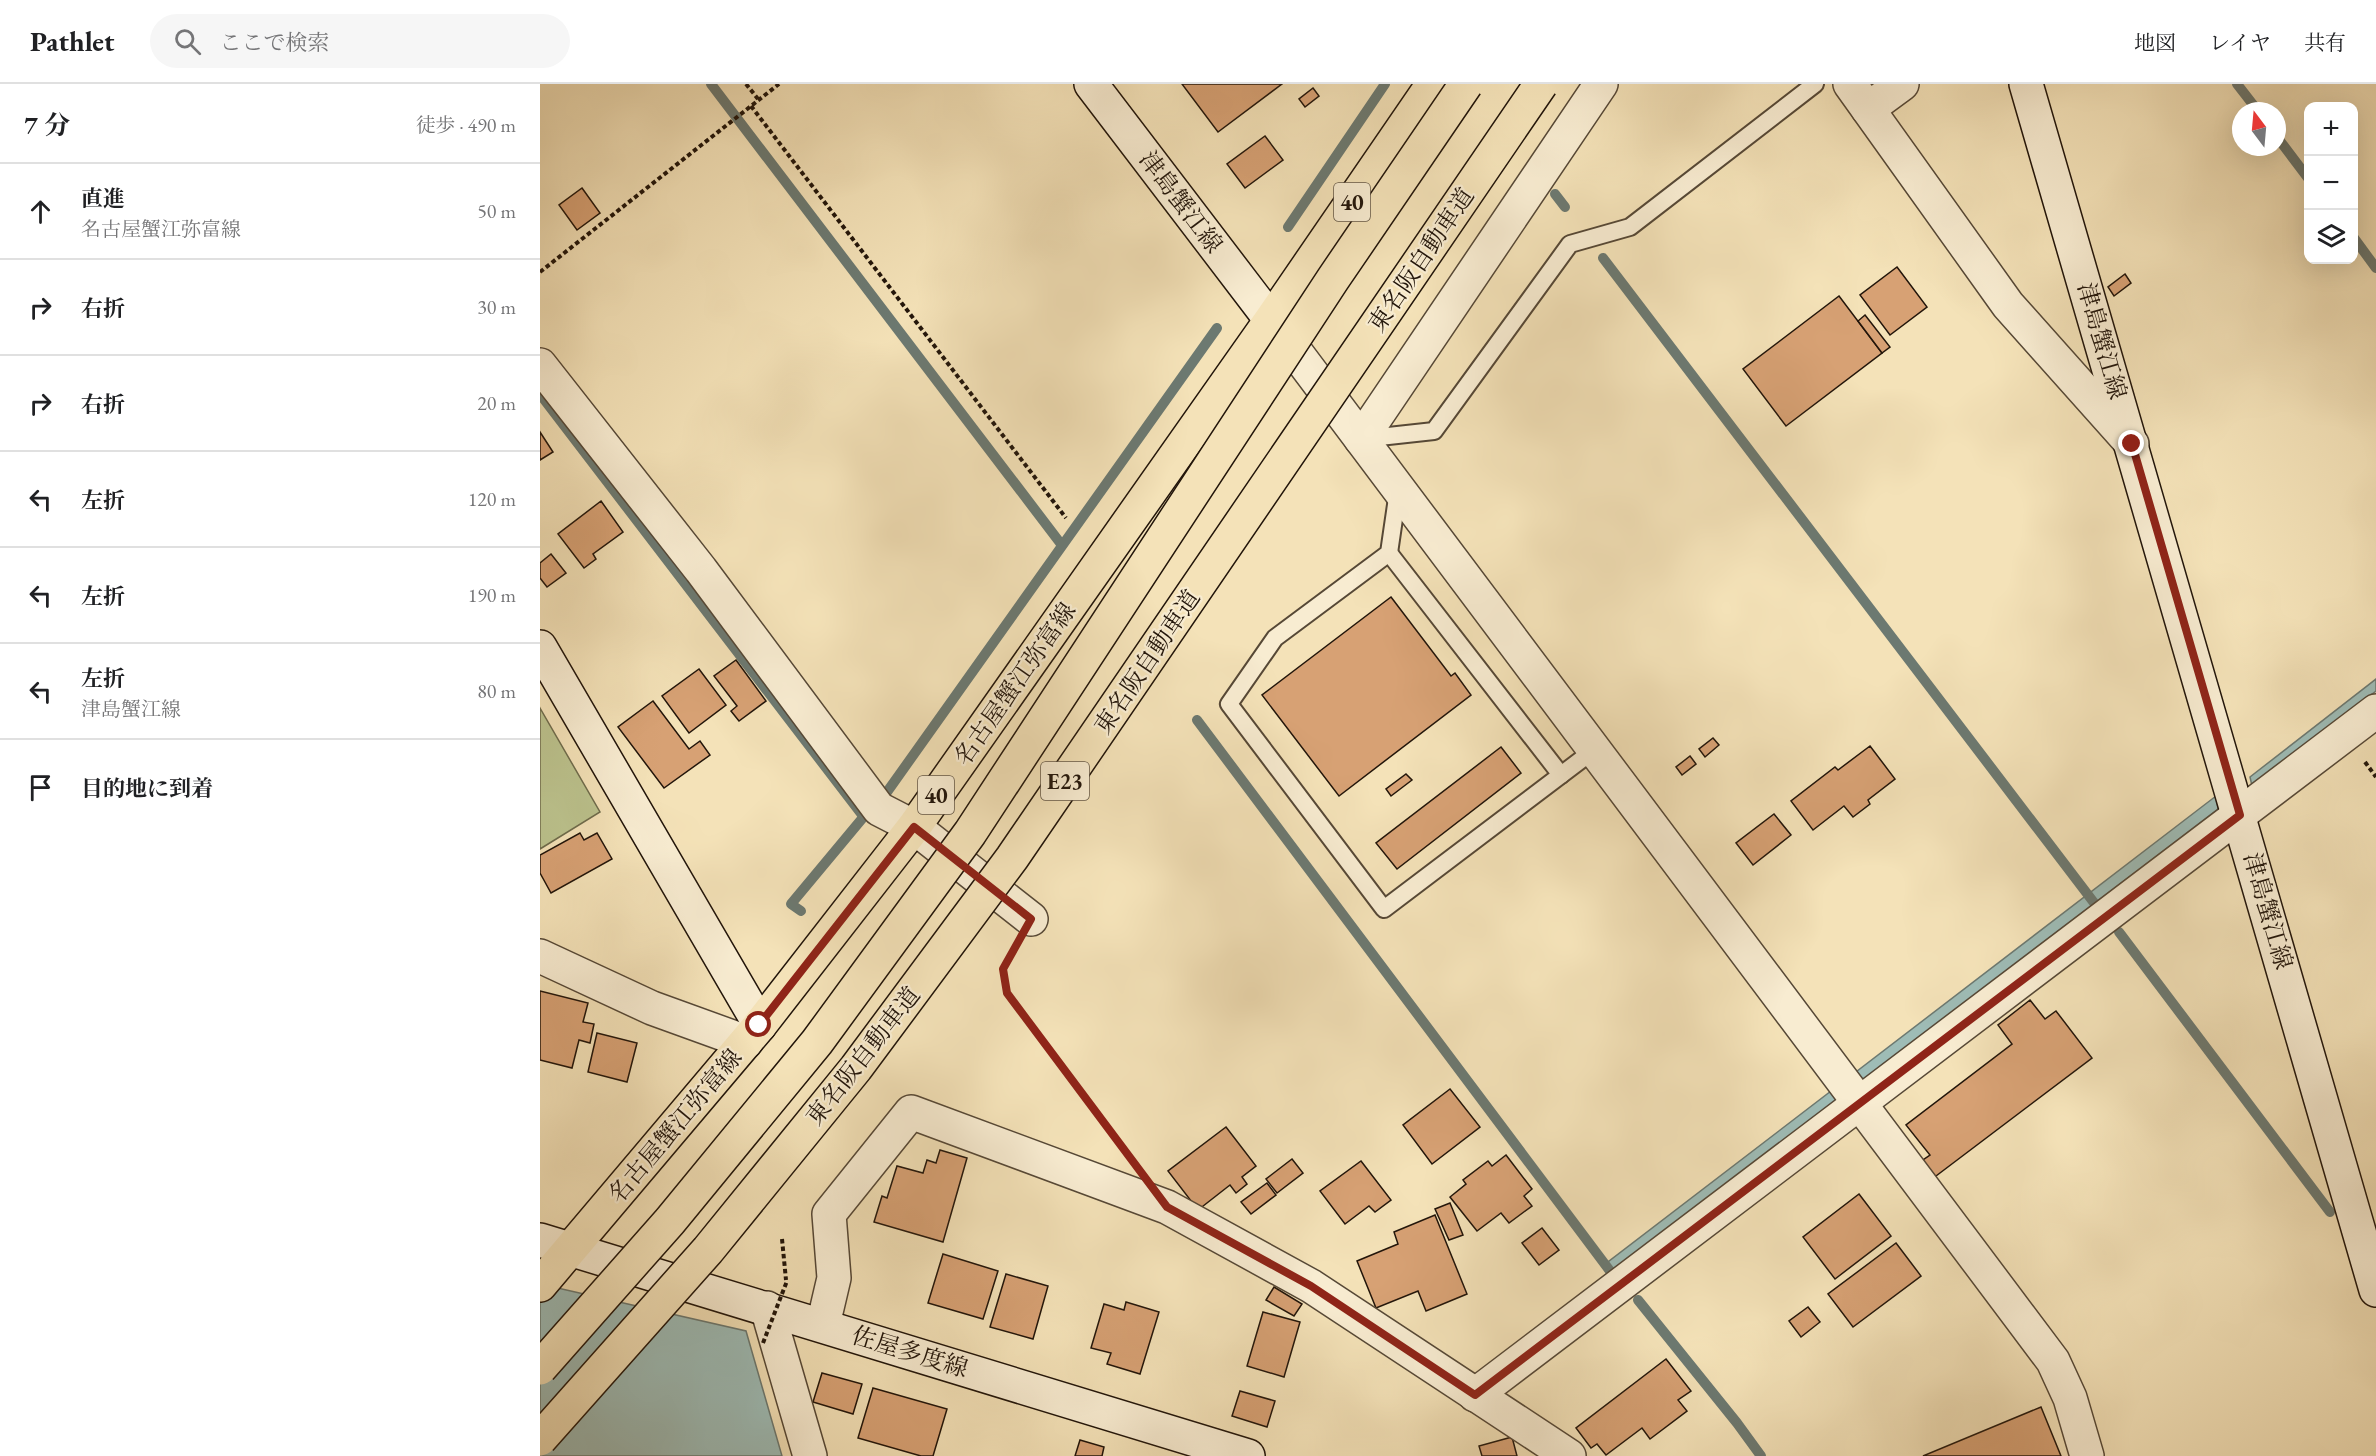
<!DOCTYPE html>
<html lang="ja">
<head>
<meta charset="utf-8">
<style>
  :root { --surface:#fff; --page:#f6f6f6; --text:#202124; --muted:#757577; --line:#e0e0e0 }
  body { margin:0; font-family:"EB Garamond","Noto Serif JP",serif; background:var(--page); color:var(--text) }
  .controls { position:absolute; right:18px; top:18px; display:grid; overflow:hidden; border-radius:12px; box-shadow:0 6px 24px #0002 }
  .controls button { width:54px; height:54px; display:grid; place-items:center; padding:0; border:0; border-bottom:2px solid var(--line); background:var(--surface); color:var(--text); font:30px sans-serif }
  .compass { position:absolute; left:1692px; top:18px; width:54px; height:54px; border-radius:50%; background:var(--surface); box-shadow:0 6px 24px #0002; rotate:344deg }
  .stop { position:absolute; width:18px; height:18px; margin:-14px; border:4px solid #8f2418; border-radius:50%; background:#fff }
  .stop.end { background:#8f2418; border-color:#fff; box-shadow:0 2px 6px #0008 }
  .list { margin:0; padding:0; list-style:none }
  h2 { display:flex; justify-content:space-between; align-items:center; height:78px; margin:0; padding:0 24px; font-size:26px }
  h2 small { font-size:20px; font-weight:400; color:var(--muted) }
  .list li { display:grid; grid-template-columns:39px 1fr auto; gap:18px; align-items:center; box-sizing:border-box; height:96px; padding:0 24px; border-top:2px solid var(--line) }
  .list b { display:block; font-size:22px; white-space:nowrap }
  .list p { margin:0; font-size:20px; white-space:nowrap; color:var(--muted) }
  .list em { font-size:20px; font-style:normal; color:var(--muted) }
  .icon { flex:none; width:33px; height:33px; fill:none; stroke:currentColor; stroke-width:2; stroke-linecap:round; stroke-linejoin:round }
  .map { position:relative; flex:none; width:1836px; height:1372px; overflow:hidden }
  header { display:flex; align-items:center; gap:36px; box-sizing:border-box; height:84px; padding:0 30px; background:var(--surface); border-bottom:2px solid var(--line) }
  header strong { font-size:28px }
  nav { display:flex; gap:33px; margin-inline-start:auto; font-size:21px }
  .search { width:420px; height:54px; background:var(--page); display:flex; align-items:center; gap:15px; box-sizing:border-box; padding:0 21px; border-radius:33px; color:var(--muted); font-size:22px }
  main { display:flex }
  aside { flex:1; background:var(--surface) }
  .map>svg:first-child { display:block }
  .green { fill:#bcc38e; stroke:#6f6c4c; stroke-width:1.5 }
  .water { fill:#9ebcb6; stroke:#6c7971; stroke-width:1.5 }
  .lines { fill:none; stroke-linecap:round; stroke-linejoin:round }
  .stream { stroke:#6c7971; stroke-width:10 }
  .building { fill:#d7a174; stroke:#22150a; stroke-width:1.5 }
  .lane-casing { stroke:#564836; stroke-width:20 }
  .street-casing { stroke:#564836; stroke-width:36 }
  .secondary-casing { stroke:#22150a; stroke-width:36 }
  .primary-casing { stroke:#22150a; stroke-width:36 }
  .path { stroke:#22150a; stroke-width:4; stroke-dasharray:4.5 3; stroke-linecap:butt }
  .lane { stroke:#f8ecd1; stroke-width:16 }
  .street { stroke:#f8ecd1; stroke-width:33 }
  .secondary { stroke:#f8ecd1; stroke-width:33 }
  .primary { stroke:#f4e2b8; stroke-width:33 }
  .highway-bridge-casing { stroke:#22150a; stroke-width:36; stroke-linecap:butt }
  .path-bridge { stroke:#22150a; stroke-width:4; stroke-dasharray:4.5 3; stroke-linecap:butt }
  .highway-bridge { stroke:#f4e2b8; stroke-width:33 }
  .route { stroke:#8f2418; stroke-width:8 }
  .labels { text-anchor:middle; stroke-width:4.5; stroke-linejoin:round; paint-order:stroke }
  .shield { fill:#f8ecd1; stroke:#625646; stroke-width:1.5 }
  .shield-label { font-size:22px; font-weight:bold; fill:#22150a }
  .street-label { font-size:24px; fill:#22150a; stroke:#f8ecd1 }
</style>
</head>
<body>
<header>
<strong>Pathlet</strong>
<div class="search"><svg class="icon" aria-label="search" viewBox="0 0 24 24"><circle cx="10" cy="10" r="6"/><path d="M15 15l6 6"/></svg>ここで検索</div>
<nav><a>地図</a><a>レイヤ</a><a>共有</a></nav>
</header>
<main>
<aside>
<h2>7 分<small>徒歩 · 490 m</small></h2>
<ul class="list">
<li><svg class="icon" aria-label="ahead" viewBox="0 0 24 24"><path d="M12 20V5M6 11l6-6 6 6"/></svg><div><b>直進</b><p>名古屋蟹江弥富線</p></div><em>50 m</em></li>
<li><svg class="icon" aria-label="right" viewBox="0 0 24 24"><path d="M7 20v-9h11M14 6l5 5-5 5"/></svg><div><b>右折</b></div><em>30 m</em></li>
<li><svg class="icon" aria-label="right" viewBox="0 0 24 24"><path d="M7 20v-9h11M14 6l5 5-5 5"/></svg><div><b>右折</b></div><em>20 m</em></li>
<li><svg class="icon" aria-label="left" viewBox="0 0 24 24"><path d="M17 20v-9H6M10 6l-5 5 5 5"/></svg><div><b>左折</b></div><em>120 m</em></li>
<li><svg class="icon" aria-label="left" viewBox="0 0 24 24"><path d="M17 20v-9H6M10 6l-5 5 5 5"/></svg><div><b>左折</b></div><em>190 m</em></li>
<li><svg class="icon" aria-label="left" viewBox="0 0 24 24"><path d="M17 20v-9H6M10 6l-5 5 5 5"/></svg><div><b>左折</b><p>津島蟹江線</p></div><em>80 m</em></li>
<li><svg class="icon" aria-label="arrive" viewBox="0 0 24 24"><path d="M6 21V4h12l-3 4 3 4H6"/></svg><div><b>目的地に到着</b></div></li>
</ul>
</aside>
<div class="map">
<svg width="1836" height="1372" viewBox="0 0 1836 1372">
  <rect width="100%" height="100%" fill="#f4e2b8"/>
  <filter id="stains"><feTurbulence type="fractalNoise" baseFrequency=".00333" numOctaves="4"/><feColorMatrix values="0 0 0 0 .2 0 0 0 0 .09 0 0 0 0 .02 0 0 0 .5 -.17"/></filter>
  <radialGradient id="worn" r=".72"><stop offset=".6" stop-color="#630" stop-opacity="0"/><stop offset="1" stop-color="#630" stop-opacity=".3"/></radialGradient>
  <polygon class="green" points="0,624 60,728 0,765"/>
  <g class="water">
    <polygon points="1836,595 1836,607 1712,702 1710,693"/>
    <polygon points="1676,712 1678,725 1074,1187 1072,1192 1064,1181"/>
    <polygon points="0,1200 206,1247 242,1372 0,1372"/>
  </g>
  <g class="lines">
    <g class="stream">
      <polyline points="171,0 521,460"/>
      <polyline points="1697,0 1718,27"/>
      <polyline points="1737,53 1768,94"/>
      <polyline points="1015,110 1025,123"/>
      <polyline points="748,143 845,0"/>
      <polyline points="1814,154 1836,184"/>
      <polyline points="1063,174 1555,820"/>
      <polyline points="0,310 323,732"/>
      <polyline points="657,636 1073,1191"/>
      <polyline points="347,708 677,244"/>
      <polyline points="261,827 251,820 326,730"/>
      <polyline points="1579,848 1790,1128"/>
      <polyline points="1098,1216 1197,1339 1221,1372"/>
    </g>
  </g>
  <g class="building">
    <polygon points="642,0 742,0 678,48"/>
    <polygon points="773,4 779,12 765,23 759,15"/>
    <polygon points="725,52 743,76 705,104 687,80"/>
    <polygon points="42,104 60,129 37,146 19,121"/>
    <polygon points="1357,183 1387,223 1350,251 1320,211"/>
    <polygon points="1585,190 1591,199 1574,212 1568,203"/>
    <polygon points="1299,212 1342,269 1246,342 1203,285"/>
    <polygon points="1325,231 1350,263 1342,269 1318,237"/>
    <polygon points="0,348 13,368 0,376"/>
    <polygon points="61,417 83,448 53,470 56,475 44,484 18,450"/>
    <polygon points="11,470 26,489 7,503 0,494 0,479"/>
    <polygon points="851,513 911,592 915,589 931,611 799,712 722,611"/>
    <polygon points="196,576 226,617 199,637 191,627 197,622 174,592"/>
    <polygon points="159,585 186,621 149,649 122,612"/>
    <polygon points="113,617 149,665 160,657 170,671 124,704 78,643"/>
    <polygon points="1173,654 1179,661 1165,673 1159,665"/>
    <polygon points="1330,662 1355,695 1328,716 1330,720 1313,733 1304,722 1273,746 1251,717 1295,683 1298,686"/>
    <polygon points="961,663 981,689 857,785 836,759"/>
    <polygon points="1150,672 1156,680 1142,691 1136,683"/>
    <polygon points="866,690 872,696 851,712 846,705"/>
    <polygon points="1234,730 1251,751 1213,781 1196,759"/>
    <polygon points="40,749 44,756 57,749 72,775 11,809 0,789 0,771"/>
    <polygon points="0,907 48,919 43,938 54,940 50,959 39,956 32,984 0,976"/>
    <polygon points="1490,916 1505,935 1516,927 1552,974 1392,1095 1380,1078 1390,1071 1366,1041 1472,960 1458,941"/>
    <polygon points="57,949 97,959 87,998 48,988"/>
    <polygon points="910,1005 940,1043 892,1080 863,1041"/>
    <polygon points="686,1043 716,1082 702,1093 707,1100 696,1109 690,1101 658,1126 628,1087"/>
    <polygon points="400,1066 427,1074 403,1158 334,1138 342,1112 347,1114 357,1082 383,1089 387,1076 396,1079"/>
    <polygon points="966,1071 992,1105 984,1112 992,1122 969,1139 961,1129 937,1147 910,1113 926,1100 923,1096 948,1077 952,1082"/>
    <polygon points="752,1075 763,1089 737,1109 726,1095"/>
    <polygon points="821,1077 851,1116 835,1128 829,1122 805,1140 780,1107"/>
    <polygon points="727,1099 736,1111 711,1130 701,1118"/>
    <polygon points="1319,1110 1351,1152 1295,1195 1263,1153"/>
    <polygon points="910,1119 923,1151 909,1156 895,1125"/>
    <polygon points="895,1131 927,1210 886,1227 878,1207 836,1224 817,1177 858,1160 854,1148"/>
    <polygon points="1002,1144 1019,1166 999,1181 982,1159"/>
    <polygon points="1356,1159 1381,1192 1313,1243 1288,1210"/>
    <polygon points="403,1170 458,1187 443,1235 388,1219"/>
    <polygon points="466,1190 508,1202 493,1255 450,1243"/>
    <polygon points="734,1203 762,1220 754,1232 726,1216"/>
    <polygon points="586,1218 619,1228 600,1290 567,1280 571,1269 551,1264 564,1220 584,1226"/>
    <polygon points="1268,1223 1280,1238 1261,1253 1249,1237"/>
    <polygon points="723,1228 760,1238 744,1293 707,1282"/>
    <polygon points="1126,1275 1151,1307 1138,1316 1147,1327 1110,1355 1102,1344 1066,1371 1057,1360 1051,1364 1036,1344"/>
    <polygon points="282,1289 322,1300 313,1330 273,1318"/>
    <polygon points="333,1304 407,1325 393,1372 381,1372 318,1354"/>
    <polygon points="700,1307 735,1317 727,1343 692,1332"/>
    <polygon points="1501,1323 1521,1372 1383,1372"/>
    <polygon points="972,1353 977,1372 942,1372 939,1362"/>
    <polygon points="540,1356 564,1363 562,1372 535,1372"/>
  </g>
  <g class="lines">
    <g class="lane-casing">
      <g id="lane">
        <polyline points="821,355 894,347 1030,160 1090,143 1275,0"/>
        <polyline points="858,407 849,469 735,554 689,620 844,825 1054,666"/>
        <polyline points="849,469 1021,691"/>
      </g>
    </g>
    <g class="street-casing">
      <g id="street">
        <polyline points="1310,0 1468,221 1592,360"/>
        <polyline points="1328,25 1362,0"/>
        <polyline points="734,239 1513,1277 1530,1314 1547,1372"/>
        <polyline points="0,281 161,486 339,725 374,743 491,835"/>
        <polyline points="821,355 1061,0"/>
        <polyline points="0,872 112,924 206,958"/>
        <polyline points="227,1224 270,1372"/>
        <polyline points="283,1241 294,1194 289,1130 371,1028 627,1123 771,1202 1029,1372"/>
        <polyline points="935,1311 1836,627"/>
      </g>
    </g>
    <g class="secondary-casing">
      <g id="secondary">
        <polyline points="551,0 731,236"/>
        <polyline points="1486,0 1836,1206"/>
        <polyline points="0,563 220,941"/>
        <polyline points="0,1156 708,1372"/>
      </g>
    </g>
    <g class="primary-casing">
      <polyline id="primary" points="0,1201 220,941 374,743 731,236 893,0"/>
    </g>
    <g class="path">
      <polyline points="206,0 218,15"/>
      <polyline points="211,22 526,434"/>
      <polyline points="0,188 239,0"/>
      <polyline points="1825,678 1836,693"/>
      <polyline points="475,863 463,885 467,909 589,1072"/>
      <polyline points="242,1155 246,1196"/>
    </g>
    <use href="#lane" class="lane"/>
    <use href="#street" class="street"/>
    <use href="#secondary" class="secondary"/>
    <use href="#primary" class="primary"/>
    <g class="highway-bridge-casing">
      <g id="highway-bridge">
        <polyline points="0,1284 130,1137 277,958 430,749 793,195 926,0"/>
        <polyline points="0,1355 168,1166 316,984 472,774 1001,0"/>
      </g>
    </g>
    <polyline class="path-bridge" points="223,1259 247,1197"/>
    <use href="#highway-bridge" class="highway-bridge"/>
  </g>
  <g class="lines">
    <polyline class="route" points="219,941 374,743 491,835 463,885 467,909 627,1123 771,1202 935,1311 1700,731 1592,360"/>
  </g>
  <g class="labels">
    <g class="shield">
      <rect x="794" y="99" width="36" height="38" rx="4.5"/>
      <rect x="501" y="678" width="48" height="38" rx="4.5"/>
      <rect x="378" y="692" width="36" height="38" rx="4.5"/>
    </g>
    <g class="shield-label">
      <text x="812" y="126">40</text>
      <text x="525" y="705">E23</text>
      <text x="396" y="719">40</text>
    </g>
    <g class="street-label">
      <text transform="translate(641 118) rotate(53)" y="8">津島蟹江線</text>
      <text transform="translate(881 176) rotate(-56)" y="8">東名阪自動車道</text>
      <text transform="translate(1562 257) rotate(74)" y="8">津島蟹江線</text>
      <text transform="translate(607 578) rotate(-56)" y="8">東名阪自動車道</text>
      <text transform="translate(475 600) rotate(-55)" y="8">名古屋蟹江弥富線</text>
      <text transform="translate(1728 827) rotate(74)" y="8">津島蟹江線</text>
      <text transform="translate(323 972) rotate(-52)" y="8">東名阪自動車道</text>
      <text transform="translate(135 1042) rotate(-50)" y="8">名古屋蟹江弥富線</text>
      <text transform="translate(370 1268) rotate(17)" y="8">佐屋多度線</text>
    </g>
  </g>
  <rect width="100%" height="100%" filter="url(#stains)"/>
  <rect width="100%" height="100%" fill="url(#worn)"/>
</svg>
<div class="controls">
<button>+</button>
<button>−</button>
<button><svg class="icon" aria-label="layers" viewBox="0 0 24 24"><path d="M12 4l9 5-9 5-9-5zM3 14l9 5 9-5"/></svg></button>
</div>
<svg class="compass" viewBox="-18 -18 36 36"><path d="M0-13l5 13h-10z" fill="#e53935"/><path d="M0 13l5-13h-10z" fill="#757577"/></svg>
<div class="stop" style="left:219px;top:941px"></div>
<div class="stop end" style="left:1592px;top:360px"></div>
</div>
</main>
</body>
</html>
